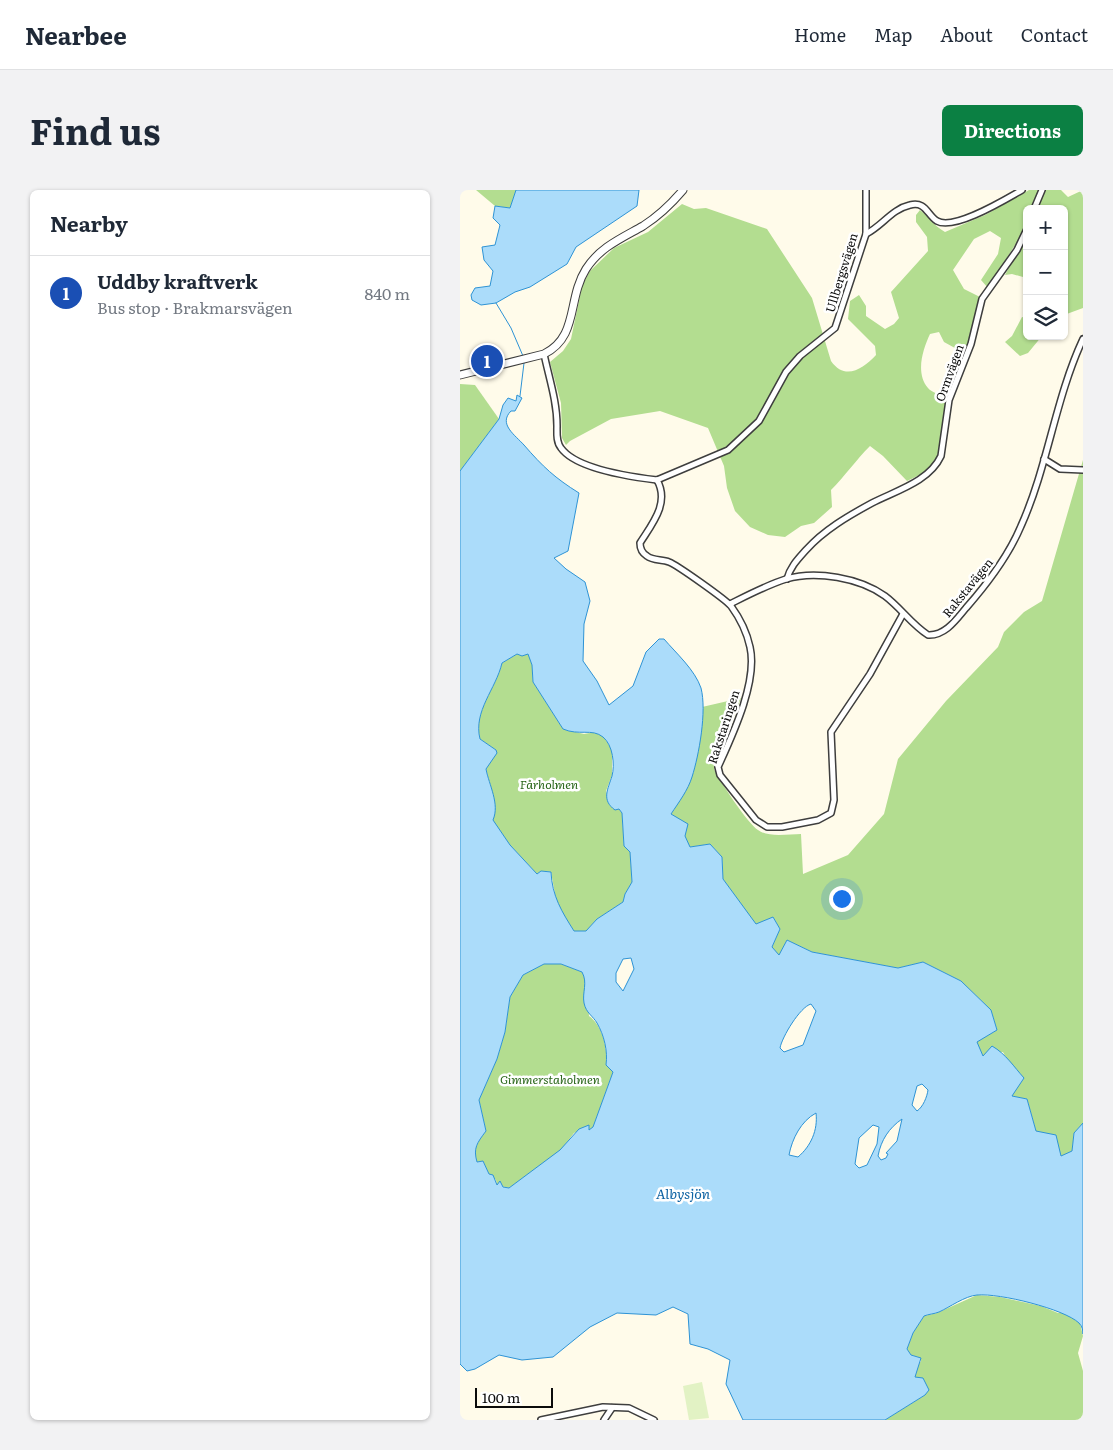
<!DOCTYPE html>
<html lang="en">
<head>
<meta charset="utf-8">
<style>
  :root { --surface:#fff; --page:#f2f2f3; --text:#1f2937; --muted:#747a83; --line:#e0e1e3; --accent:#0b8043 }
  body { margin:0; font-family:Literata,serif; background:var(--page); color:var(--text) }
  .controls { position:absolute; right:15px; top:15px; display:grid; overflow:hidden; border-radius:8px; box-shadow:0 1px 4px #0004 }
  .controls button { width:45px; height:45px; display:grid; place-items:center; padding:0; border:0; border-bottom:1px solid var(--line); background:var(--surface); color:var(--text); font:25px sans-serif }
  .scale { position:absolute; left:15px; bottom:12px; width:78px; box-sizing:border-box; padding-left:5px; border:2px solid #0b0b0b; border-top:0; font-size:14px; line-height:18px; white-space:nowrap; color:#0b0b0b; -webkit-text-stroke:4px #fff; paint-order:stroke }
  .you { position:absolute; left:381px; top:708px; width:18px; height:18px; margin:-12px; border:4px solid #fff; border-radius:50%; background:#1a73e8; box-shadow:0 0 0 8px #1a73e833 }
  .badge { display:grid; place-items:center; width:32px; height:32px; border-radius:50%; background:var(--accent); color:#fff; font-size:16px; font-weight:700 }
  .pin { position:absolute; translate:-50% -50%; border:2px solid #fff; box-shadow:0 1px 5px #0006 }
  .list { margin:0; padding:0; list-style:none }
  h2 { display:flex; justify-content:space-between; align-items:center; height:65px; margin:0; padding:0 20px; font-size:21px }
  h2 small { font-size:16px; font-weight:400; color:var(--muted) }
  .list li { display:grid; grid-template-columns:32px 1fr auto; gap:15px; align-items:center; box-sizing:border-box; height:75px; padding:0 20px; border-top:1px solid var(--line) }
  .list b { display:block; font-size:19px; white-space:nowrap }
  .list p { margin:0; font-size:16px; white-space:nowrap; color:var(--muted) }
  .list em { font-size:16px; font-style:normal; color:var(--muted) }
  .icon { flex:none; width:28px; height:28px; fill:none; stroke:currentColor; stroke-width:2; stroke-linecap:round; stroke-linejoin:round }
  .map { position:relative; flex:none; width:623px; height:1230px; overflow:hidden; border-radius:8px }
  header { display:flex; align-items:center; gap:30px; box-sizing:border-box; height:70px; padding:0 25px; background:var(--surface); border-bottom:1px solid var(--line) }
  header strong { font-size:24px }
  nav { display:flex; gap:28px; margin-inline-start:auto; font-size:18px }
  .intro { display:flex; align-items:center; justify-content:space-between; box-sizing:border-box; height:120px; padding:0 30px }
  h1 { margin:0; font-size:35px }
  .button { padding:12px 22px; border-radius:8px; background:var(--accent); color:#fff; font-size:18px; font-weight:700 }
  main { display:flex; gap:30px; padding:0 30px }
  aside { flex:1; background:var(--surface); border-radius:8px; box-shadow:0 1px 4px #0004 }
  .map>svg:first-child { display:block }
  .forest { fill:#b3dd90 }
  .pitch { fill:#e2f2c4 }
  .water { fill:#abdcfa; stroke:#2e93d5; fill-rule:evenodd }
  .lines { fill:none; stroke-linecap:round; stroke-linejoin:round }
  .stream { stroke:#2e93d5; stroke-width:1 }
  .minor-casing { stroke:#3e3e3e; stroke-width:8 }
  .tertiary-casing { stroke:#3e3e3e; stroke-width:9 }
  .minor { stroke:#fff; stroke-width:5 }
  .tertiary { stroke:#fff; stroke-width:7 }
  .labels { text-anchor:middle; stroke-width:5; stroke-linejoin:round; paint-order:stroke }
  .street-label { font-size:12px; fill:#0b0b0b; stroke:#fff }
  .park-label { font-size:12px; font-style:italic; fill:#296619; stroke:#fff }
  .water-label { font-size:14px; font-style:italic; fill:#0f63a3; stroke:#fff }
</style>
</head>
<body>
<header>
<strong>Nearbee</strong>
<nav><a>Home</a><a>Map</a><a>About</a><a>Contact</a></nav>
</header>
<div class="intro"><h1>Find us</h1><a class="button">Directions</a></div>
<main>
<aside>
<h2>Nearby<small></small></h2>
<ul class="list">
<li><span class="badge" style="background:#1a4fb4">1</span><div><b>Uddby kraftverk</b><p>Bus stop · Brakmarsvägen</p></div><em>840 m</em></li>
</ul>
</aside>
<div class="map">
<svg width="623" height="1230" viewBox="0 0 623 1230">
  <rect width="100%" height="100%" fill="#fffbea"/>
  <g class="forest">
    <polygon points="16,0 57,0 50,18 35,16"/>
    <path d="M569 0H580L573 19H567V36L528 98 521 90 538 64 541 48 530 41 514 49 493 80 504 99 520 107 510 151 504 163 484 152 479 142 470 144C463 159 455 183 468 198 471 202 480 205 486 207L478 269 470 280 447 291 423 266 410 256C396 270 385 286 371 300L372 317 354 333 341 336 325 347 308 345 290 337 275 321 267 298 264 276 248 238 200 221 151 229 110 251 106 255 102 248 101 213 90 172 103 161 111 149 122 96 130 81 154 58 188 42 222 14 234 19 246 18 307 39 352 108 371 171C385 191 403 179 416 165L415 156 388 129 390 111 399 105 406 116V126L425 139 434 134 439 128 431 102 468 61 467 47 456 32V25L460 20C469 27 474 36 485 42L525 25Z"/>
    <polygon points="586,0 601,0 608,7 623,0 623,118 604,125 604,19 576,19"/>
    <polygon points="567,44 567,79 563,87 552,84 545,85"/>
    <polygon points="562,127 567,128 567,146 582,146 568,163 560,166 545,152 552,146"/>
    <polygon points="0,194 15,195 39,229 0,281"/>
    <path d="M623 270V933L614 943 612 961 599 970 576 941 567 909 551 906 564 888 548 872 543 862 523 867 516 852 537 840 531 820 501 791 463 772 438 778 352 762 327 750 319 766 312 757 320 739 313 727 296 735 263 689 262 667 250 654 230 657 211 624C236 587 239 561 242 517L281 508 254 579C259 590 288 634 298 640 308 648 329 644 341 644L343 684 388 665 424 624 438 569 486 511 538 457 544 442 564 422 582 411Z"/>
    <path d="M68 463 72 475 73 492 103 539 124 544 135 542 144 547 152 560V585L146 601 150 616 159 619 162 623 164 656 170 662 172 692 165 704 163 712 137 729 126 741H114L97 715 91 682 82 681 77 684 50 655 32 630 35 614 26 579 36 560 20 549C13 521 36 499 42 473L57 464Z"/>
    <path d="M84 774H101L122 782 126 790 129 826C142 835 148 858 146 875L153 882 133 937 129 941V936L114 943 101 960 49 998 37 995 36 990 29 984 23 971 17 972C13 958 17 953 26 941L19 910 37 869 45 842 50 807 63 785Z"/>
    <polygon points="517,1105 540,1107 581,1116 598,1123 605,1123 620,1133 623,1146 618,1163 623,1181 623,1230 425,1230 465,1205 464,1194 455,1187 456,1178 461,1171 458,1167 451,1165 447,1159 453,1143 464,1126 477,1123"/>
  </g>
  <polygon class="pitch" points="242,1192 249,1228 229,1230 223,1196"/>
  <g class="water">
    <polygon points="56,0 179,0 177,16 116,57 107,74 70,97 55,102 36,113 21,115 12,110 11,105 15,98 30,96 33,81 24,70 22,57 35,55 40,35 33,28 35,16 50,18"/>
    <path d="M57 205 62 208 55 221H51C38 234 55 245 64 255 83 277 95 288 119 303L108 361 94 368 106 379 125 392 130 411 124 434 123 471 137 491 149 515 173 496 186 462 199 449H204C216 463 235 480 241 498 247 521 239 565 232 587 228 600 219 612 211 624L228 634 225 646 230 657 250 654 262 667 263 689 296 734 313 727 320 739 312 757 319 765 327 750 352 762 438 778 463 772 501 791 531 820 537 840 517 852 523 866 532 856C546 864 554 877 564 888L552 906 567 909 576 941 596 945 601 966 612 961 614 943 623 933V1144C623 1140 622 1136 619 1133 604 1119 540 1103 517 1105 505 1106 490 1117 479 1122 474 1124 469 1124 464 1126L453 1143 447 1159 451 1165 461 1168 455 1187 463 1188 469 1200 465 1205 425 1230H283L266 1194 270 1170 248 1159 230 1154 228 1124 213 1117 196 1125 157 1123 130 1137 93 1167 62 1170 39 1165 15 1179 7 1181 0 1174V281L39 229 43 215 48 208 56 211ZM57 464 62 466 68 464 72 475 73 492 103 539C119 546 132 538 143 547 153 555 155 575 152 586 148 599 141 610 155 620L159 619 162 623 164 656 170 662 172 692 165 704 163 712 137 729 126 741H114C102 722 92 706 91 682L81 681 77 684 50 655 33 630C40 614 29 595 26 579L37 563 36 560 20 549C13 521 36 499 42 473ZM171 768 174 779 163 801 156 792V783L163 769ZM84 774H101L122 782C128 793 122 802 124 813 126 823 133 826 137 833 144 845 148 861 146 875L153 882 133 937 129 940V935L119 939 100 960 49 998 43 997 40 991 37 995 33 985 29 984 23 971 17 972C13 958 17 953 26 941L19 910 37 869 45 842 50 807 63 785ZM351 814 356 821 343 855 324 862 320 858C322 847 340 817 351 814ZM462 894 468 900C467 907 463 917 457 921L452 915 457 896ZM356 923C358 940 351 956 338 967L329 965C332 949 341 931 356 923ZM442 929 437 951 426 963 428 964 426 968 421 970 418 966C421 950 429 938 442 929ZM413 935 419 937 417 954 407 975 399 978 395 974 399 948Z"/>
  </g>
  <g class="lines">
    <g class="stream">
      <polyline points="36,113 51,138 63,166"/>
      <polyline points="60,206 64,173"/>
    </g>
    <g class="minor-casing">
      <g id="minor">
        <polyline points="574,19 582,0"/>
        <path d="M406 44C422 36 432 19 450 15 466 11 467 25 477 31 494 41 546 9 562 0"/>
        <path d="M84 164C89 188 97 211 97 236 97 243 96 252 101 258 116 279 172 287 197 290"/>
        <polyline points="584,269 600,279 623,280"/>
        <path d="M197 290C210 313 192 334 180 353 180 358 182 363 187 366 193 371 202 369 209 372 217 375 265 409 271 416 279 427 287 443 290 457 298 492 272 546 258 577L260 585 296 630 307 637H322L358 630 371 623 374 610 371 542 410 484 443 424"/>
        <polyline points="197,290 268,260 299,231 326,182 340,166 375,138 406,44 406,0"/>
        <path d="M327 389C330 377 338 369 346 360 364 340 388 326 412 313 435 301 469 292 481 266L489 210 511 154 522 109 557 60 567 39"/>
        <path d="M270 414C288 405 307 395 326 389 356 380 400 388 425 406 441 418 451 434 468 445 485 446 496 430 506 418 528 393 548 367 561 336 588 276 595 209 623 149"/>
        <polyline points="81,1230 143,1217 169,1218 194,1230"/>
        <polyline points="144,1230 152,1218"/>
      </g>
    </g>
    <g class="tertiary-casing">
      <path id="tertiary" d="M0 185 84 164C119 147 107 109 126 79 140 57 162 48 183 36 197 27 212 13 223 0"/>
    </g>
    <use href="#minor" class="minor"/>
    <use href="#tertiary" class="tertiary"/>
  </g>
  <g class="labels">
    <g class="street-label">
      <text transform="translate(382 83) rotate(-73)" y="4">Ullbergsvägen</text>
      <text transform="translate(490 183) rotate(-70)" y="4">Ormvägen</text>
      <text transform="translate(508 398) rotate(-51)" y="4">Rakstavägen</text>
      <text transform="translate(264 537) rotate(-72)" y="4">Rakstaringen</text>
    </g>
    <g class="park-label">
      <text x="89" y="599">Fårholmen</text>
      <text x="90" y="894">Gimmerstaholmen</text>
    </g>
    <g class="water-label">
      <text x="223" y="1009">Albysjön</text>
    </g>
  </g>
</svg>
<div class="controls">
<button>+</button>
<button>−</button>
<button><svg class="icon" aria-label="layers" viewBox="0 0 24 24"><path d="M12 4l9 5-9 5-9-5zM3 14l9 5 9-5"/></svg></button>
</div>
<div class="scale">100 m</div>
<div class="you"></div>
<div class="pin badge" style="left:27px;top:171px;background:#1a4fb4">1</div>
</div>
</main>
</body>
</html>
